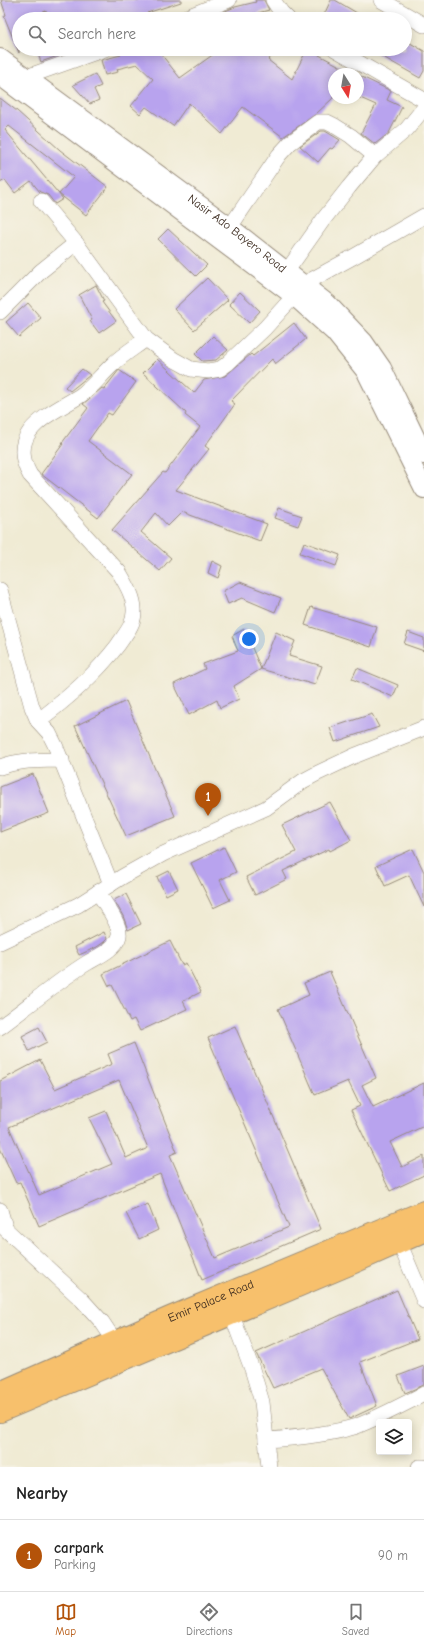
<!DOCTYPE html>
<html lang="en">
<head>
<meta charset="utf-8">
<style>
  :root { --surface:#fff; --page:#f6f6f6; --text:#222; --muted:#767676; --line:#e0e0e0; --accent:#b45309 }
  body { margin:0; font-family:"Comic Neue",sans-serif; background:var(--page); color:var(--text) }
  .controls { position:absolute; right:12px; bottom:12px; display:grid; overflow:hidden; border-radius:4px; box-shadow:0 2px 10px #0003 }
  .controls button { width:36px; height:36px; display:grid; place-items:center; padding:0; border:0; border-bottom:1px solid var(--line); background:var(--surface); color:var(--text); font:20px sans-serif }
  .compass { position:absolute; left:328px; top:68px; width:36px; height:36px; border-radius:50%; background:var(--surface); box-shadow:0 2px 10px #0003; rotate:169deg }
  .you { position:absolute; left:249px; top:639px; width:14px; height:14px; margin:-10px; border:3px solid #fff; border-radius:50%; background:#1a73e8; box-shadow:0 0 0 6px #1a73e833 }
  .badge { display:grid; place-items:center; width:26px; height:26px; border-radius:50%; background:var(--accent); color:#fff; font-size:13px; font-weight:700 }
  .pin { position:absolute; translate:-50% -33px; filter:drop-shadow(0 1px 2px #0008) }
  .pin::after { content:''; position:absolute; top:21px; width:14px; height:12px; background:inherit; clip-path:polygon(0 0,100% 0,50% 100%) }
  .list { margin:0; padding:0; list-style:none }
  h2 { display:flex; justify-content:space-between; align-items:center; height:52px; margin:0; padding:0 16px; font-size:17px }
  h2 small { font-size:13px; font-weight:400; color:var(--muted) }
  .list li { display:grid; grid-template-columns:26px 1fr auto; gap:12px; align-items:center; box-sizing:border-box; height:72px; padding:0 16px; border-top:1px solid var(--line) }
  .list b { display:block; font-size:15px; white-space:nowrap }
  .list p { margin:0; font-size:13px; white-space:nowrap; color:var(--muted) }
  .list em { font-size:13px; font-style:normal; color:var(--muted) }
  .icon { flex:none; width:22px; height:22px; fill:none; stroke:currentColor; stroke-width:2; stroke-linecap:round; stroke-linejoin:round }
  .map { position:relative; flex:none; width:424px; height:1467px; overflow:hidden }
  .search { position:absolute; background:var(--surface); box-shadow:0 2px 10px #0003; left:12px; right:12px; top:12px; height:44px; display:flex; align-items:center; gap:10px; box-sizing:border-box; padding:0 14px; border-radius:22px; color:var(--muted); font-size:15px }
  .sheet { height:124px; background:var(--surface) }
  nav { display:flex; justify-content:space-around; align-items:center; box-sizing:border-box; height:56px; border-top:1px solid var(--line); background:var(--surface); font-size:11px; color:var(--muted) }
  nav a { display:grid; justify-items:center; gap:2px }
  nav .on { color:var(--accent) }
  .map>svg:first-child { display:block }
  .building { fill:#b8a3ee; fill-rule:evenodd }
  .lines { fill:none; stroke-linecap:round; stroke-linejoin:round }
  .minor-casing { stroke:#968a79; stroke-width:16 }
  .tertiary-casing { stroke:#968a79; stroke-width:20 }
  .primary-casing { stroke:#968a79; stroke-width:24 }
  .minor { stroke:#fff; stroke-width:15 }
  .tertiary { stroke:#fff; stroke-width:18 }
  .primary { stroke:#f7c06c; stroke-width:22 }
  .labels { text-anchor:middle; stroke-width:4; stroke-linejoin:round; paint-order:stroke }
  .street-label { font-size:12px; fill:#3b2a1e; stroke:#f7f3e8 }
</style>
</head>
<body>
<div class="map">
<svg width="424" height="1467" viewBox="0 0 424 1467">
  <rect width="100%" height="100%" fill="#f7f3e8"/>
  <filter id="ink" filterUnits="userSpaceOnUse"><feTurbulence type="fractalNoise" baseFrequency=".025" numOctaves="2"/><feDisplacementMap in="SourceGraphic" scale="8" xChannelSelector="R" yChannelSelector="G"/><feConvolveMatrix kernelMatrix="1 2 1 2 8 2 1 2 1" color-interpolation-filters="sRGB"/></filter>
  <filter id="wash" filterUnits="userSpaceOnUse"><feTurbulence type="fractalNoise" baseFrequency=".012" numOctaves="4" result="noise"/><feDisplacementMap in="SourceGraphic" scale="16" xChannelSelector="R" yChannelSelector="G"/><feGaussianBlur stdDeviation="0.9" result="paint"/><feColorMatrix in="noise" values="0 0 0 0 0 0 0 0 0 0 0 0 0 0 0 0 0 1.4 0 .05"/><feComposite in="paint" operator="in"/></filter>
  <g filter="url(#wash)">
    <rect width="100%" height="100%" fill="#f0ebd4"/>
    <g id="blocks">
      <g class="building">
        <polygon points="1,0 181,0 181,2 147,13 148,15 136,19 47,19 46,11 26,19 19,19 19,53 4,16 6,15"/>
        <polygon points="255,0 264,0 269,10 258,13 262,19 206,19 235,7 256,2"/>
        <polygon points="331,0 335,0 367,19 322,19"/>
        <polygon points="405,40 424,51 424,71 420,78 369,49 405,49"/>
        <polygon points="36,49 77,49 41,62"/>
        <polygon points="134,49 157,49 180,78 221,49 224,49 227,53 233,49 278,49 268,60 292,79 307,49 314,49 320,52 319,55 355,74 334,74 333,98 316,114 283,137 243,107 222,134 189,103 173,126 146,107 140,114 131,106 153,79 137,64 117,69 118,72 105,75 101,60 121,55 120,52"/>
        <polygon points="95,74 101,86 94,89 99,100 90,104 73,85"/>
        <polygon points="358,75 391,91 387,100 402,107 389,133 375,144 361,133 376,105 358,97"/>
        <polygon points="0,98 17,111 60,150 108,187 86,215 59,194 74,177 9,126 5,130 63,199 55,204 48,195 40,192 31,181 15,193 5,180 0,183"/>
        <polygon points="321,131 325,131 340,140 332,149 330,148 318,162 300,146"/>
        <polygon points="168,229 207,265 196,276 158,239"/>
        <polygon points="207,278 228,300 194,330 174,309"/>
        <polygon points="96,285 104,301 102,302 116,321 99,333 90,321 92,320 79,295"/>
        <polygon points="240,292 260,311 249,323 229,304"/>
        <polygon points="28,303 41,318 19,337 6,322"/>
        <polygon points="294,323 306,339 275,364 272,359 231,401 235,404 205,446 209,449 176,490 267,524 260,541 182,512 168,526 156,513 141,532 171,558 160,571 112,530 163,472 165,473 200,427 185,415 186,413 143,373 157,359 194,393 204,380 225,376 251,354 253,356"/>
        <polygon points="213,336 228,350 216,360 202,361 195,354"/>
        <polygon points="82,369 90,375 70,391 65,387"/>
        <polygon points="119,370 136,382 112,415 108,413 88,441 132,474 98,518 41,474 63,444 62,443 88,408 83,404 102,388 104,389"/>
        <polygon points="279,508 302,516 298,526 275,518"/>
        <polygon points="304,542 340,555 336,566 300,553"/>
        <polygon points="212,561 222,566 218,578 208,573"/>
        <polygon points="240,582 281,598 275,612 242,598 228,604 223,591"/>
        <polygon points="311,607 377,627 371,647 305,625"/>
        <polygon points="244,629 261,669 234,686 239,699 220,708 217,700 189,715 174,684 205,669 203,664 238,651 232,636"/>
        <polygon points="276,632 295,641 289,656 322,666 315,685 261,669"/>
        <polygon points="408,632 424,638 424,651 404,644"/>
        <polygon points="357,668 398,685 393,697 352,679"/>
        <polygon points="126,701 175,816 126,836 75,726"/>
        <polygon points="372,714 379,727 335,742 330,728"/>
        <polygon points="33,774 49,813 0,832 0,787"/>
        <polygon points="330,802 351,840 330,851 329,849 283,871 287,879 255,895 246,877 296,852 282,825"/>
        <polygon points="224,847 236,872 220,880 230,900 213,908 191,863"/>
        <polygon points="413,849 424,872 424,907 409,875 385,886 376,866"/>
        <polygon points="169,871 178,889 166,895 157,877"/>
        <polygon points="126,894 141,924 128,930 123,916 114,900"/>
        <polygon points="104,932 107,939 104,942 97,947 79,955 75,947"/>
        <polygon points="170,941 182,965 186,963 201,992 183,1001 187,1009 140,1031 134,1019 130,1021 112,985 109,986 103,974"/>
        <polygon points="330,972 376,1078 362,1085 373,1107 424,1083 424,1126 390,1142 402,1167 424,1156 424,1175 390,1191 351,1110 360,1106 348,1081 315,1095 278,1009 309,995 304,983"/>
        <path d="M235 1026 321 1229 202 1280 160 1174 39 1226 20 1182 16 1183 0 1148V1081L40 1060 55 1089 112 1064 108 1054 134 1043 177 1152 170 1155 215 1258 289 1227 208 1038ZM119 1080 148 1148 126 1158 106 1111 89 1118 112 1164 39 1195 9 1127Z"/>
        <polygon points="39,1027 47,1042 29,1051 22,1036"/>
        <polygon points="148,1204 158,1230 139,1239 126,1213"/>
        <polygon points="397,1290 418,1339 360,1362 377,1406 349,1419 321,1368 273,1388 256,1353"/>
        <polygon points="424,1366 424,1385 405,1393 398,1376"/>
      </g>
    </g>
  </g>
  <g filter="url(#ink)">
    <use href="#blocks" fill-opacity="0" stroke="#968a79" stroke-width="1"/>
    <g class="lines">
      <g class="minor-casing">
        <g id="minor">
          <polyline points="273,0 281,12 288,19"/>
          <polyline points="381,0 424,25"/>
          <polyline points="182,19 229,0"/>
          <polyline points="335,49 424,100"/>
          <polyline points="26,77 105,49"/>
          <polyline points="41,201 76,243 146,339 173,359 191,369 208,371 220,369 227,364 265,328 294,296"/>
          <polyline points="230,227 279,155 290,143 318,122 327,122 335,126 351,136 375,156"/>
          <polyline points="287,271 323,220 349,187 375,156 407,129 424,108"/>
          <polyline points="304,284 353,257 424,216"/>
          <polyline points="0,312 41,271 76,243"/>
          <polyline points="0,590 32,707 38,721 49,733 55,745 111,884"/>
          <path d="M38 721C68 698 95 675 118 645 125 634 134 625 134 612 135 598 126 584 119 572L30 475C5 430 52 414 81 395 93 387 101 375 112 365 122 355 134 348 146 339"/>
          <path d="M0 767C21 759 40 761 62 760"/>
          <polyline points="0,942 78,905 122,877 163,854 266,808 303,781 318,773 354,756 424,728"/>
          <path d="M0 1027C29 1006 56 982 87 963 97 957 116 949 119 936 121 924 104 903 98 892"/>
          <polyline points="0,1210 5,1227"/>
          <polyline points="0,1224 82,1300 102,1322 116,1343"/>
          <polyline points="399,1242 424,1301"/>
          <polyline points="231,1313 252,1369 262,1402 269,1467"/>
          <path d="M266 1440C296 1438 328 1435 357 1426 380 1417 402 1405 424 1394"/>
          <polyline points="419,1467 424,1467"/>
        </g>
      </g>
      <g class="tertiary-casing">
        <g id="tertiary">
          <path id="s1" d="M0 58 230 227 327 303 364 342 382 368 424 455"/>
          <polyline points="0,76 294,296 334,332 366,372 424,489"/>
        </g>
      </g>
      <g class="primary-casing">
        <g id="primary">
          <path id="s2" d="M0 1393 170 1318 424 1212"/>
          <polyline points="0,1411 347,1265 424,1231"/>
        </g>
      </g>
      <use href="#minor" class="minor"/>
      <use href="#tertiary" class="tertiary"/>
      <use href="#primary" class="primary"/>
    </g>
  </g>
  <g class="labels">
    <g class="street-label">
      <text dy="4" stroke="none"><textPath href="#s1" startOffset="295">Nasir Ado Bayero Road</textPath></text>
      <text dy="4" stroke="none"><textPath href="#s2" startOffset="230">Emir Palace Road</textPath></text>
    </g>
  </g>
</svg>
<div class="controls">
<button><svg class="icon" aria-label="layers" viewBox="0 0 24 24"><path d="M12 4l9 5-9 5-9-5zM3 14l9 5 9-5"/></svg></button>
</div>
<svg class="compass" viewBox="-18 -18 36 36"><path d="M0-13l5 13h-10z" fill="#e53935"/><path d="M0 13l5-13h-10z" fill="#767676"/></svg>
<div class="you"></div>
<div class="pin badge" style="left:208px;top:816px">1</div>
<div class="search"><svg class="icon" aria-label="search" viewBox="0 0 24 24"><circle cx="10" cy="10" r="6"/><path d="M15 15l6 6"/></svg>Search here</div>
</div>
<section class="sheet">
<h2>Nearby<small></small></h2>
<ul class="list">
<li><span class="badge">1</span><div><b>carpark</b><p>Parking</p></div><em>90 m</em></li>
</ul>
</section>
<nav>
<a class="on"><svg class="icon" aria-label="map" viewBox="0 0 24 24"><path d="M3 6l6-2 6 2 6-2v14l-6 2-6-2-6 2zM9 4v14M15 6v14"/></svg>Map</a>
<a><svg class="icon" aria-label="directions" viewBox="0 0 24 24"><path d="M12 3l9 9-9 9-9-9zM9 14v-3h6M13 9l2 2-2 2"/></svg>Directions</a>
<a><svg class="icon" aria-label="saved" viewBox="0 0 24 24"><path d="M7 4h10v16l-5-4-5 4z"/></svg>Saved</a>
</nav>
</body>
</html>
